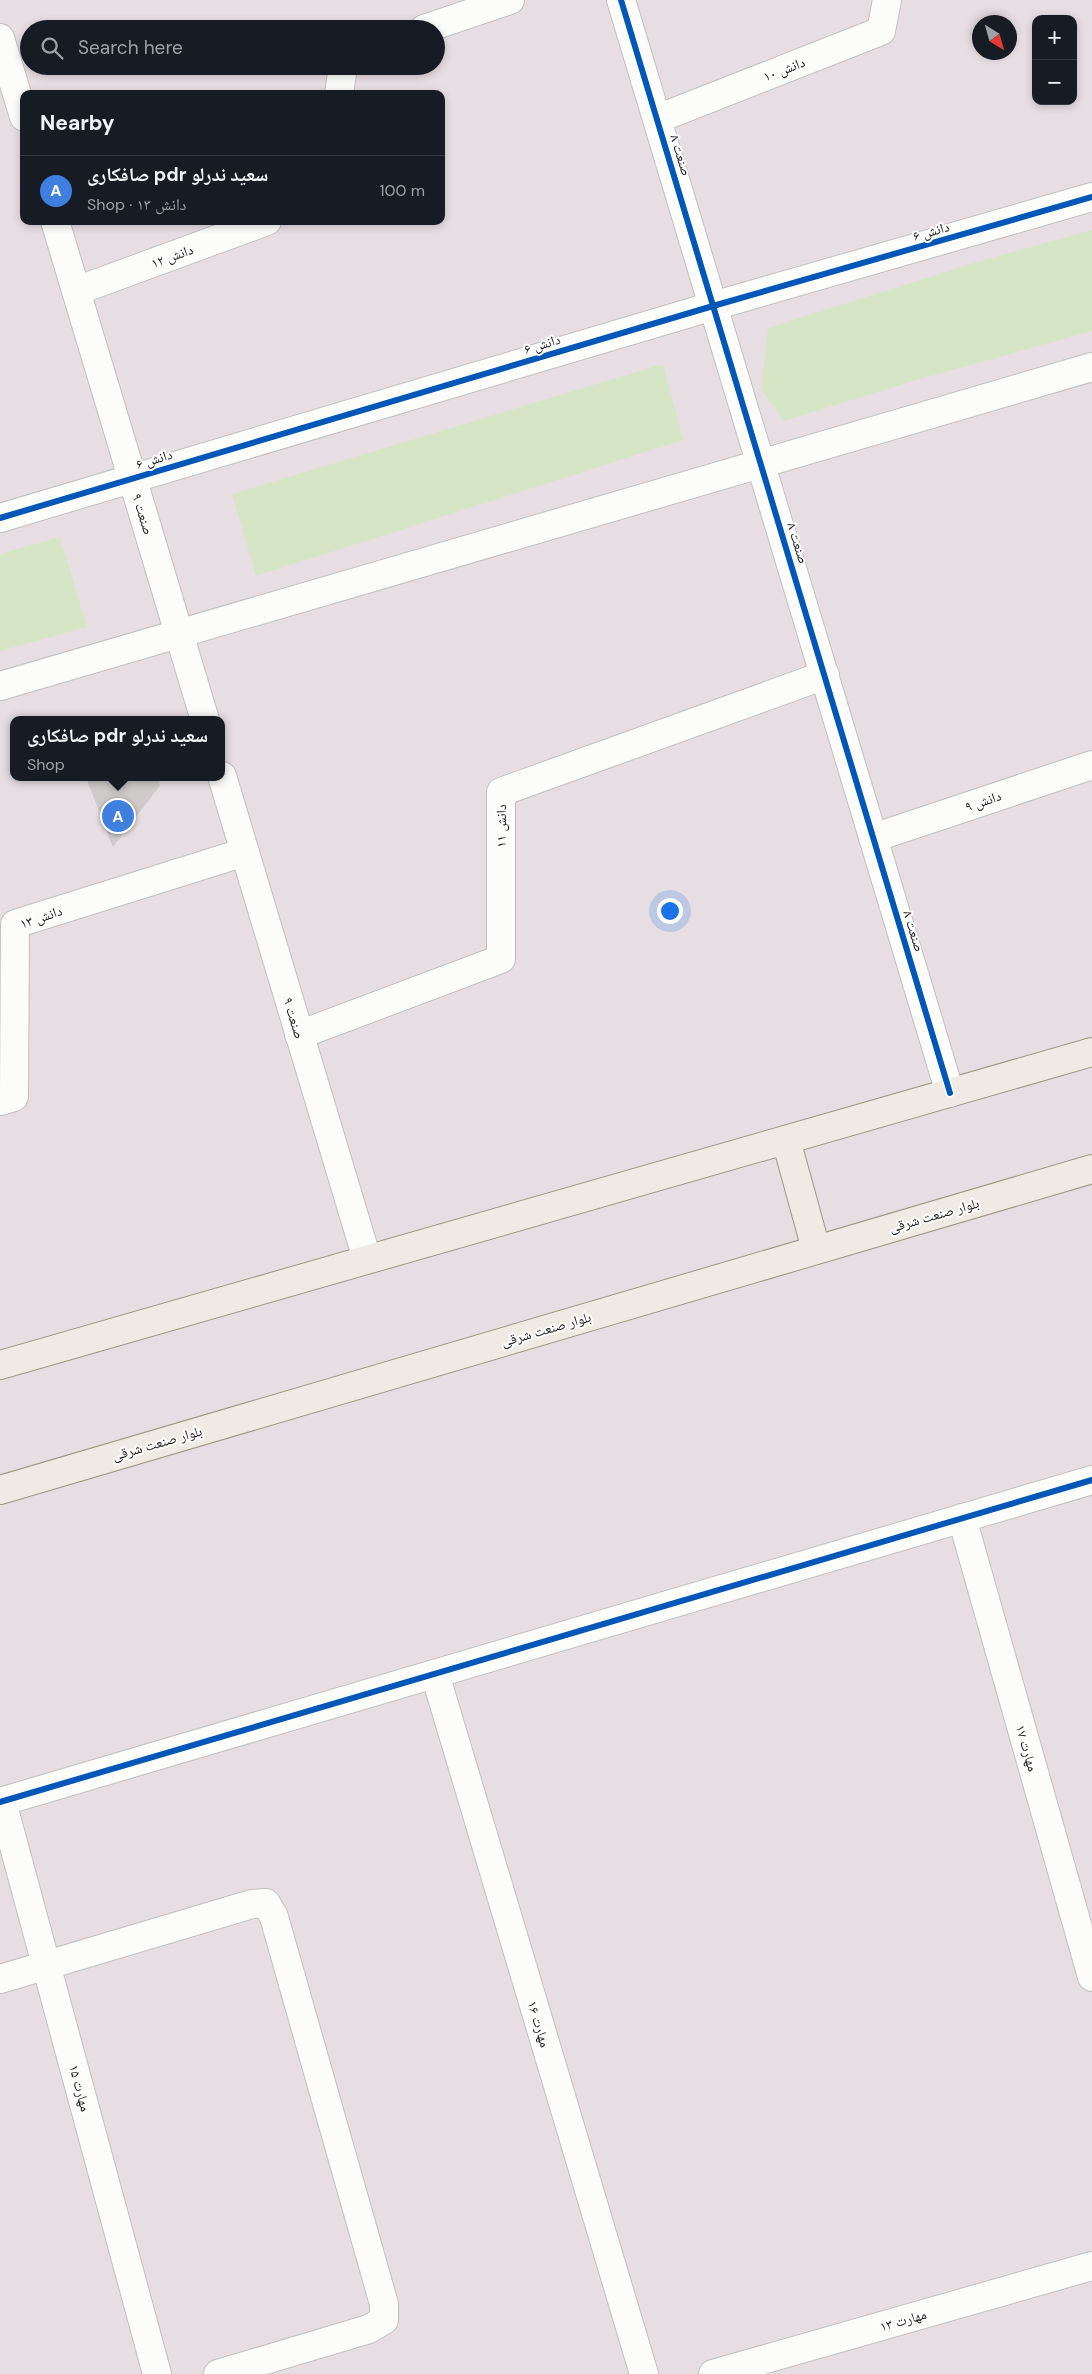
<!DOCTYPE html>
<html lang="en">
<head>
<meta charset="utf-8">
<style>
  :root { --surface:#171b24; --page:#20242c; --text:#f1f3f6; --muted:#9ea1a6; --line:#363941; --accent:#7c3aed }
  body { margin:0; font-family:"DM Sans","Noto Naskh Arabic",sans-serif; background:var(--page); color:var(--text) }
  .controls { position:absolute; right:15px; top:15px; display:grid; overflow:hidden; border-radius:10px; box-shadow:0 2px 8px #0003 }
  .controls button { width:45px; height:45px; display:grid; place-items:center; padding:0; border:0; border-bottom:1px solid var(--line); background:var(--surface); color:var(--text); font:25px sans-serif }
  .compass { position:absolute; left:972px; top:15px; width:45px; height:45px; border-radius:50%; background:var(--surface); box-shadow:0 2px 8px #0003; rotate:143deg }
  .you { position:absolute; left:669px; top:910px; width:18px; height:18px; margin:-12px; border:4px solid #fff; border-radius:50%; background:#1a73e8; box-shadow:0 0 0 8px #1a73e833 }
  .badge { display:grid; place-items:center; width:32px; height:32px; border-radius:50%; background:var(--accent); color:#fff; font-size:16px; font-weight:700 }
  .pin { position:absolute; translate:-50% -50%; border:2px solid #fff; box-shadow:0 1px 5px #0006 }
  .popup { position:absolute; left:10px; top:716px; width:215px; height:65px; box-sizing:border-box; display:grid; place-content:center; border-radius:10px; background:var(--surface); filter:drop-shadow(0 1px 4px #0005); font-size:16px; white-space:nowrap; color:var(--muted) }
  .popup b { font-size:19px; color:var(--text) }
  .popup::after { content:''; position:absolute; left:50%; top:100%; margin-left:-10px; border:10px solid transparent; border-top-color:var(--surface) }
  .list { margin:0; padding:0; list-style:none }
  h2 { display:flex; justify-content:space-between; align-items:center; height:65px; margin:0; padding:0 20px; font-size:21px }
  h2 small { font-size:16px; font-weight:400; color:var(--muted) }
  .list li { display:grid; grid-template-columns:32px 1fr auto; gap:15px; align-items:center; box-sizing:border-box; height:70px; padding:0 20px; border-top:1px solid var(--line) }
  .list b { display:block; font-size:19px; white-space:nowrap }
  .list p { margin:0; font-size:16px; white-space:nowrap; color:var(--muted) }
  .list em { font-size:16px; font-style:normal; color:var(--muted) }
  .icon { flex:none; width:28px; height:28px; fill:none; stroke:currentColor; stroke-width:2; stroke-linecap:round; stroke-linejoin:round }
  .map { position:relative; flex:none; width:1092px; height:2374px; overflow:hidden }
  .search { position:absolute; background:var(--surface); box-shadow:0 2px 8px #0003; left:20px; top:20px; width:425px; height:55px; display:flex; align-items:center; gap:12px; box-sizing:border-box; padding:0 18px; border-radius:28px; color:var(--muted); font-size:19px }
  .panel { position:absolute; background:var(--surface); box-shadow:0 2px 8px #0003; left:20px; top:90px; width:425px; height:135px; border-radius:10px }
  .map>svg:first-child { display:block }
  .industrial { fill:#e7dee3; fill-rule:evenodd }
  .grass { fill:#d6e5c6 }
  .building { fill:#ceccca; stroke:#cdcac7 }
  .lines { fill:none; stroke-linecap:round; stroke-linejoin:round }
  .minor-casing { stroke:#c1c0bf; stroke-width:30 }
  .major-casing { stroke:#9e9684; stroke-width:30 }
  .minor { stroke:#fcfcfb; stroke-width:28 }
  .major { stroke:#efebe4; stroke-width:28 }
  .cycleway-casing { stroke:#fff; stroke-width:9 }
  .cycleway { stroke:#0057b8; stroke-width:6 }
  .labels { text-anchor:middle; stroke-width:4; stroke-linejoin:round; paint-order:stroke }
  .street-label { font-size:14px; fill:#1c1c1c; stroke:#fff }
</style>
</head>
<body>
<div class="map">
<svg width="1092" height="2374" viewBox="0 0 1092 2374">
  <rect width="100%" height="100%" fill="#eae8e5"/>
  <path class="industrial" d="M0 0H1092V2374H0ZM1036 19H1073V101H1036ZM980 22H1010V52H980ZM29 29H436V66H29ZM24 94H441V221H24ZM14 720H222V777H14Z"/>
  <g class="grass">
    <polygon points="1092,230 1092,331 913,381 784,421 761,389 768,328 977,262"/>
    <polygon points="663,364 683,440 256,576 232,494"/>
    <polygon points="60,537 87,627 0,651 0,554"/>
  </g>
  <polygon class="building" points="101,777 159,777 159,786 113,846 88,781"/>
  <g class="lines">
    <g class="minor-casing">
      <g id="minor">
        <polyline points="621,0 950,1093"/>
        <polyline points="424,29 510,0"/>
        <polyline points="0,38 24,117"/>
        <polyline points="339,94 343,66"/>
        <polyline points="657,119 881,31 887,0"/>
        <polyline points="55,221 205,720"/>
        <polyline points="76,291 267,221"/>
        <polyline points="0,518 713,306 1092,197"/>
        <polyline points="0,686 1092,367"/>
        <polyline points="222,776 367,1259"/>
        <polyline points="873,838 1092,765"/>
        <polyline points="299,1035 501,959 501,792 825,675"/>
        <polyline points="0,1101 14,1097 15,924 245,852"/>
        <polyline points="962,1518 1092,1977"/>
        <polyline points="435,1674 644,2374"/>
        <polyline points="0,1802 1092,1480"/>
        <polyline points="2,1802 157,2374"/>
        <polyline points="0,1979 252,1904 266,1903 274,1917 384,2304 384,2320 369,2329 218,2374"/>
        <polyline points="713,2374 1092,2266"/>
      </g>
    </g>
    <g class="major-casing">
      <g id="major">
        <polyline points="786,1140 816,1249"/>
        <polyline points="0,1365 1092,1052"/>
        <polyline points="0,1490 1092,1169"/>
      </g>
    </g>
    <use href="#minor" class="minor"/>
    <use href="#major" class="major"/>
    <g class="cycleway-casing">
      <g id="cycleway">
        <polyline points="621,0 950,1093"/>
        <polyline points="0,518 713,306 1092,197"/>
        <polyline points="0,1802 1092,1480"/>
      </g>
    </g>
    <use href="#cycleway" class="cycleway"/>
  </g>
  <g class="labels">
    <g class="street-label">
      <text transform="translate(784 69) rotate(-21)" y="5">دانش ۱۰</text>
      <text transform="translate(681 155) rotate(73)" y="5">صنعت ۸</text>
      <text transform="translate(931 231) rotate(-16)" y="5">دانش ۶</text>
      <text transform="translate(172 256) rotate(-20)" y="5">دانش ۱۲</text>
      <text transform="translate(542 344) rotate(-17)" y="5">دانش ۶</text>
      <text transform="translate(154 459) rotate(-17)" y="5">دانش ۶</text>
      <text transform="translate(143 514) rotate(73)" y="5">صنعت ۹</text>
      <text transform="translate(798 543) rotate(73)" y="5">صنعت ۸</text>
      <text transform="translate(983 801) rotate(-19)" y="5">دانش ۹</text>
      <text transform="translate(501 826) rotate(-90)" y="5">دانش ۱۱</text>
      <text transform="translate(41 917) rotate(-19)" y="5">دانش ۱۳</text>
      <text transform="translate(914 931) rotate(73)" y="5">صنعت ۸</text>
      <text transform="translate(294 1018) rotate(73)" y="5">صنعت ۹</text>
      <text transform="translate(934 1215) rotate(-16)" y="5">بلوار صنعت شرقی</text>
      <text transform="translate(546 1329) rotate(-16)" y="5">بلوار صنعت شرقی</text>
      <text transform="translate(157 1443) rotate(-16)" y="5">بلوار صنعت شرقی</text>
      <text transform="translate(1027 1748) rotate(74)" y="5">مهارت ۱۷</text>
      <text transform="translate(539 2024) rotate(73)" y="5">مهارت ۱۶</text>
      <text transform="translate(80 2088) rotate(75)" y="5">مهارت ۱۵</text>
      <text transform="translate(903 2320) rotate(-16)" y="5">مهارت ۱۳</text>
    </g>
  </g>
</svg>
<div class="controls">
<button>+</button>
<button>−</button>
</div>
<svg class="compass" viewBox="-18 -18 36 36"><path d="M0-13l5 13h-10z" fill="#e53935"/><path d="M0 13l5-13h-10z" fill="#9ea1a6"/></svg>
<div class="you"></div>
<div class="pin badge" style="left:118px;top:816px;background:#3f7fe0">A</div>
<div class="popup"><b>صافکاری pdr سعید ندرلو</b>Shop</div>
<div class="search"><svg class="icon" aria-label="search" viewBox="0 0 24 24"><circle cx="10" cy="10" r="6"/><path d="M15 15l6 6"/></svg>Search here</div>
<section class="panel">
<h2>Nearby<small></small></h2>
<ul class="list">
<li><span class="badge" style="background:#3f7fe0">A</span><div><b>صافکاری pdr سعید ندرلو</b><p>Shop · دانش ۱۳</p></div><em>100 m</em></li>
</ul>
</section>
</div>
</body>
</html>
